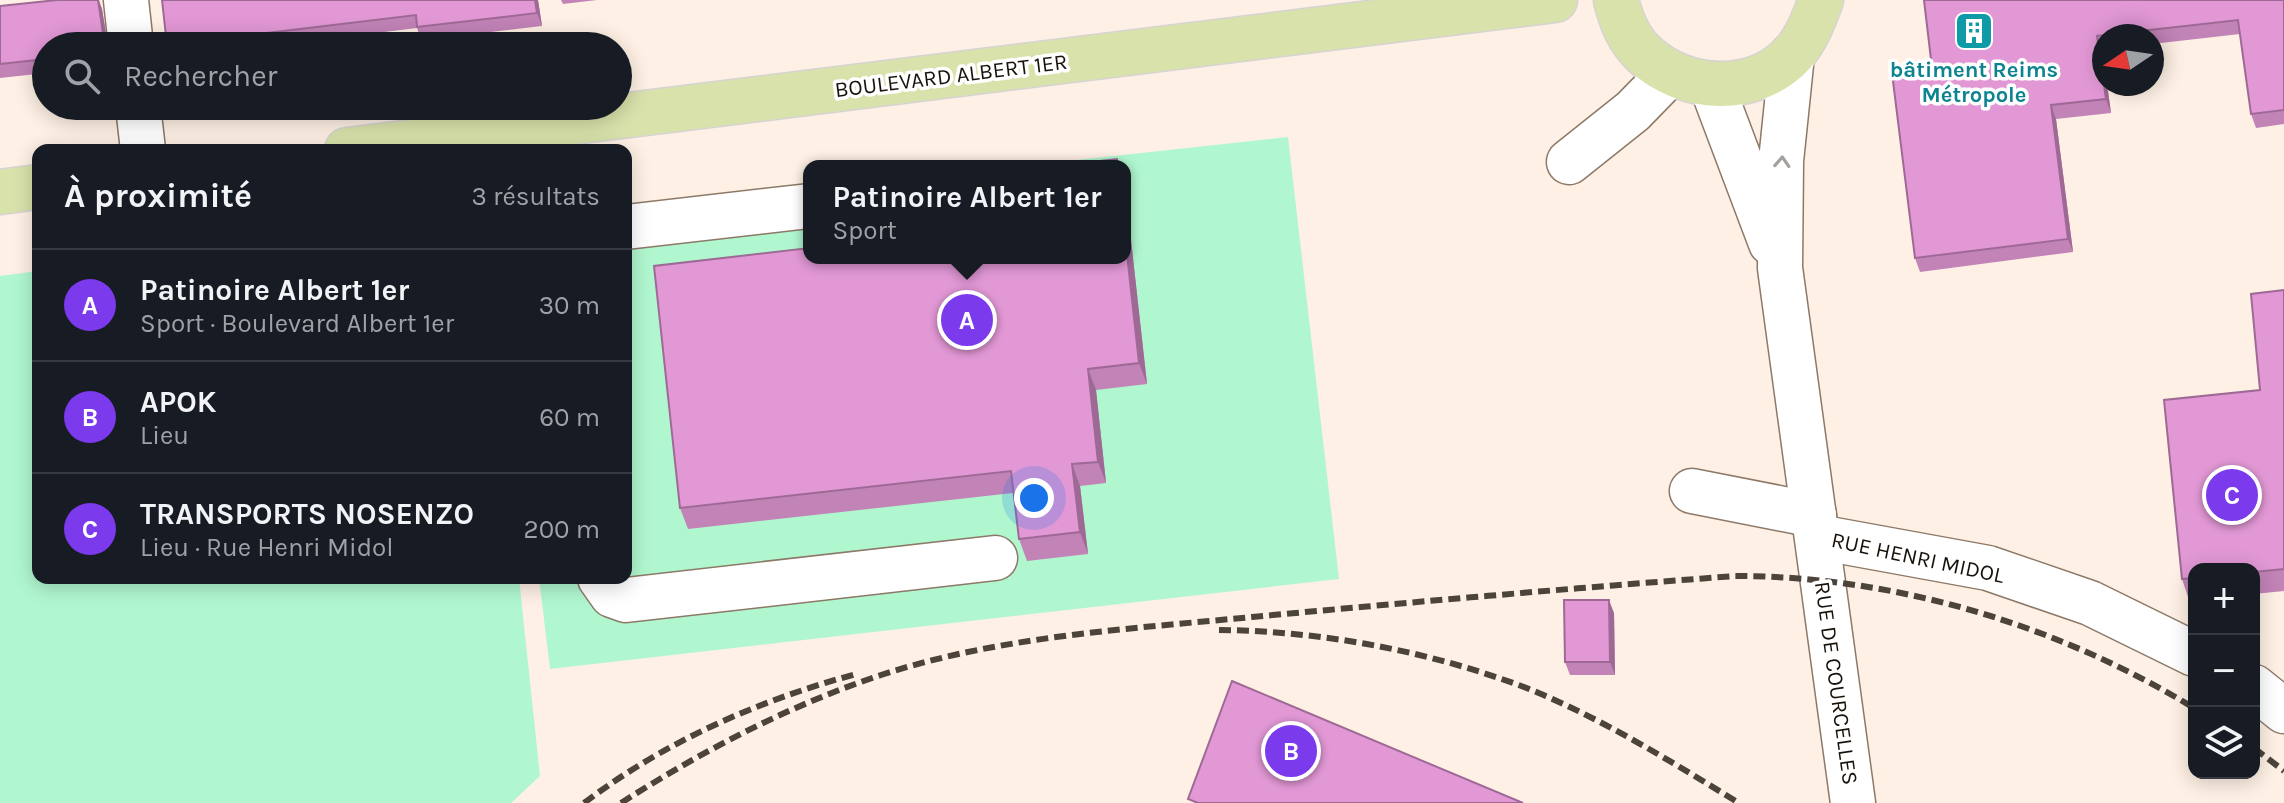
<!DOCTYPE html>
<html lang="fr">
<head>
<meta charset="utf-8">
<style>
  :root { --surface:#171b24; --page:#20242c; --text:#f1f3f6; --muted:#9ea1a6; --line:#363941; --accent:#7c3aed }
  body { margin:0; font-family:Karla,sans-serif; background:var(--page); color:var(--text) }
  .controls { position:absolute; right:24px; bottom:24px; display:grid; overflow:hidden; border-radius:16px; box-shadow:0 4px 20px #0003 }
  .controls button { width:72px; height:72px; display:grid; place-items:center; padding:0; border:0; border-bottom:2px solid var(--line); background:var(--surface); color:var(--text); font:40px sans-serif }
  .compass { position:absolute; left:2092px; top:24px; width:72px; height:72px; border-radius:50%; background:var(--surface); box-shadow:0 4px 20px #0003; rotate:257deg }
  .you { position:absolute; left:1034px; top:498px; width:28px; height:28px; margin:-20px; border:6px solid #fff; border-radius:50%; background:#1a73e8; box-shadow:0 0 0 12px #1a73e833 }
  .badge { display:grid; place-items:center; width:52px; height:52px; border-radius:50%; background:var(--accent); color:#fff; font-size:26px; font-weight:700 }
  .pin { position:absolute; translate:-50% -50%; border:4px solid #fff; box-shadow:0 2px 8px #0006 }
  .popup { position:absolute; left:803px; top:160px; width:328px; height:104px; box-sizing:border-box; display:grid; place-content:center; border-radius:16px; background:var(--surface); filter:drop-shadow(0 2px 6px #0005); font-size:26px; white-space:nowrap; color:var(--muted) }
  .popup b { font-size:30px; color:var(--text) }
  .popup::after { content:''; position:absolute; left:50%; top:100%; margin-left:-16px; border:16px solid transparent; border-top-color:var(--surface) }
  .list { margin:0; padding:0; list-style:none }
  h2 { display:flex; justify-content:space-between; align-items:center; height:104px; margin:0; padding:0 32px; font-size:34px }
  h2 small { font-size:26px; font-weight:400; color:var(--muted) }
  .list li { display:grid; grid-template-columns:52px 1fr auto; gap:24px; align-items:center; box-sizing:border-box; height:112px; padding:0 32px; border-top:2px solid var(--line) }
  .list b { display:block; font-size:30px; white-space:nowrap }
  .list p { margin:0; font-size:26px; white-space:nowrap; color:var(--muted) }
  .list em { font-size:26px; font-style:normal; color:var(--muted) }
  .icon { flex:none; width:44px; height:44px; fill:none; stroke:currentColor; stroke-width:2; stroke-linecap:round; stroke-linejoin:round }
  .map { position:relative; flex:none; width:2284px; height:803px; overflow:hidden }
  .search { position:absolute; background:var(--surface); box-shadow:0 4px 20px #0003; left:32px; top:32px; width:600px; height:88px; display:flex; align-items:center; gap:20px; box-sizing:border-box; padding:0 28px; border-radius:44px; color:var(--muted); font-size:30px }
  .panel { position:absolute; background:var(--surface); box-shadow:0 4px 20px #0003; left:32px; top:144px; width:600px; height:440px; border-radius:16px }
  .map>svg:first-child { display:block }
  .green { fill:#b0f7cf }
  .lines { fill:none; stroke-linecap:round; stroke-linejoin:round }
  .minor-casing { stroke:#8d7967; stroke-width:47 }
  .major-casing { stroke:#d6d4d3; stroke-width:47 }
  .minor { stroke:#fff; stroke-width:44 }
  .major { stroke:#d9e2ab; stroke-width:44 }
  .rail { stroke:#4c433b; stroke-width:6; stroke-dasharray:12 6; stroke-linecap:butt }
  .wall { fill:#c283b7 }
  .shaded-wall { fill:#9e6a95 }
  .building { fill:#e298d5; stroke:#9e6a95; stroke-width:2 }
  .oneway { stroke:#a3a09d }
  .labels { text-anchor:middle; stroke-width:7; stroke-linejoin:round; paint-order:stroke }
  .culture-label { font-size:22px; font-weight:bold; fill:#0d838f; stroke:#fff }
  .street-label { font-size:22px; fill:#19120b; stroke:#fff }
</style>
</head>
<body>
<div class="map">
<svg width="2284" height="803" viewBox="0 0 2284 803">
  <rect width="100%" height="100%" fill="#fef0e4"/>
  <g class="green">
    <polygon points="1288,137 1339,579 550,669 539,578 626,578 626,209 809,189 809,258 1125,258 1125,166 1022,166"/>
    <polygon points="38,271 38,578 519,578 540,776 511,803 0,803 0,276"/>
  </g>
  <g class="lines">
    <g class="minor-casing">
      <g id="minor">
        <polyline points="126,0 131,46"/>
        <polyline points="1792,55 1781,161 1780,268 1853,803"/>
        <polyline points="1711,84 1771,243"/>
        <polyline points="138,106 143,150"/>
        <polyline points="1569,162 1633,111 1670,73"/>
        <polyline points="626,227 809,206"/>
        <polyline points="1692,491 1814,515"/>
        <polyline points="1818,537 1988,568 2090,603 2194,654"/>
        <polyline points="600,578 612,595 626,600 995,558"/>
        <polyline points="2254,687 2284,711"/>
      </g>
    </g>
    <g class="major-casing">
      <g id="major">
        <path d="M1616 0C1621 20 1628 39 1644 54 1684 92 1754 96 1793 54 1807 38 1814 19 1821 0"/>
        <polyline points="347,150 1555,0"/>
        <polyline points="0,192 38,187"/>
      </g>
    </g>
    <use href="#minor" class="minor"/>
    <use href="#major" class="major"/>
    <g class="rail">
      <path d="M1219 630C1322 631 1428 651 1524 687 1600 717 1670 761 1739 803"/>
      <polyline points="2254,748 2284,771"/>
      <path d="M584 803C666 741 757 701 856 674"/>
      <path d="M621 803C704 750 788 706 881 675 1000 636 1129 629 1252 617 1413 602 1574 588 1735 576 1895 576 2058 625 2194 708"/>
    </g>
  </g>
  <g class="wall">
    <polygon points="57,0 99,0 102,9 108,46 46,46 46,73 0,78 0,6"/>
    <polygon points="162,0 538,0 542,26 421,40 417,28 269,46 168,46"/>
    <polygon points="561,0 597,0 563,4"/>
    <polygon points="2284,0 2284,124 2256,128 2251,114 2240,34 2152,44 2152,36 2104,36 2104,50 2102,50 2104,84 2107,84 2111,113 2056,119 2073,252 1920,272 1915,258 1932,68"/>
    <polygon points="1125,186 1147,384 1096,390 1106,483 1080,486 1088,554 1027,561 1019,539 1013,493 688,529 680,508 1125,258"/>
    <polygon points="2284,290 2284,591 2254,594 2254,569 2194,569 2194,600 2189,600 2182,579 2260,390"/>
    <polygon points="1614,613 1615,675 1570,675 1565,662"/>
  </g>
  <g class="shaded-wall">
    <polygon points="98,0 102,9 108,46 105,46"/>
    <polygon points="535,0 538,0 542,26 537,13"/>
    <polygon points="2097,36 2102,50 2104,63 2104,84 2107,84 2111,113 2106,99"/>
    <polygon points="2051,105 2056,119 2073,252 2068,239"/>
    <polygon points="1125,186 1147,384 1139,363 1125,236"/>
    <polygon points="1088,369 1096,390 1106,483 1098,462"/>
    <polygon points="1072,464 1080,486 1088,554 1080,532"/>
    <polygon points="1609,600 1614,613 1615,675 1610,662"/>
  </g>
  <g class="building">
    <polygon points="57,0 98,0 105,46 46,46 46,59 0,64 0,6"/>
    <polygon points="162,0 535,0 537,13 417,27 416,15 167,45"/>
    <polygon points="1924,0 2284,0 2284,110 2251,114 2238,20 2097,36 2106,99 2051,105 2068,239 1915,258 1892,73 1932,68"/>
    <polygon points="1117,159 1117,166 1053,166"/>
    <polygon points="1125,236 1139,363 1088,369 1098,462 1072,464 1080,532 1019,539 1011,471 680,508 654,266 809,248 809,258 1125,258"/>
    <polygon points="2284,290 2284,569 2254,572 2254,569 2194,569 2194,578 2182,579 2164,400 2260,390 2251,294"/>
    <polygon points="1564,600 1609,600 1610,662 1565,662"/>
    <polygon points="1232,681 1523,803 1198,803 1188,799"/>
  </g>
  <defs><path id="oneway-chevron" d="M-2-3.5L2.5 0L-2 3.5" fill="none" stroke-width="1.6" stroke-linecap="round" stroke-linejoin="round" transform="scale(2)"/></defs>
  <use class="oneway" href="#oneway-chevron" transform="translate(1782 162) rotate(-87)"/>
  <defs>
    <g id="building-square" transform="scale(2)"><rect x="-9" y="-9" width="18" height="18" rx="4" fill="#0f9aa8" stroke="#fff"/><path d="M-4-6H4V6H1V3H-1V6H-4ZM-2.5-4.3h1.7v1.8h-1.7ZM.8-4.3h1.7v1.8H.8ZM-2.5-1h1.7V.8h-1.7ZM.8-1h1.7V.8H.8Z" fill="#fff"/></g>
  </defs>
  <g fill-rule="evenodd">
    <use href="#building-square" x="1974" y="31"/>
  </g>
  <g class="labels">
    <g class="culture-label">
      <text x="1974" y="77">bâtiment Reims<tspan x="1974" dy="25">Métropole</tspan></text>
    </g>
    <g class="street-label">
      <text transform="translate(951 75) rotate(-7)" y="8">BOULEVARD ALBERT 1ER</text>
      <text transform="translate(1918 557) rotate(12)" y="8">RUE HENRI MIDOL</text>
      <text transform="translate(1837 683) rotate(82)" y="8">RUE DE COURCELLES</text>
    </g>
  </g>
</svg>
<div class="controls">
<button>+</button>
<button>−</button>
<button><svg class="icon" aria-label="layers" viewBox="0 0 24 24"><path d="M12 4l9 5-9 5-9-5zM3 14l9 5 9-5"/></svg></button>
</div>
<svg class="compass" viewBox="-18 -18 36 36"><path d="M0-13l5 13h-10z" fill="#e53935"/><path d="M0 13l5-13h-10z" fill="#9ea1a6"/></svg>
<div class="you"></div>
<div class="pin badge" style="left:967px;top:320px">A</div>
<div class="popup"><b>Patinoire Albert 1er</b>Sport</div>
<div class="pin badge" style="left:1291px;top:751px">B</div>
<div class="pin badge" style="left:2232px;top:495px">C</div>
<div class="search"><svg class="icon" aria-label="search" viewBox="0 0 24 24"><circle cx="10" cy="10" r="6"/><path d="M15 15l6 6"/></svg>Rechercher</div>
<section class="panel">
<h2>À proximité<small>3 résultats</small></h2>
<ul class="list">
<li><span class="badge">A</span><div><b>Patinoire Albert 1er</b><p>Sport · Boulevard Albert 1er</p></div><em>30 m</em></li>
<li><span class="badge">B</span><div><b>APOK</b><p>Lieu</p></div><em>60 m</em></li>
<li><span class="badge">C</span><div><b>TRANSPORTS NOSENZO</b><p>Lieu · Rue Henri Midol</p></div><em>200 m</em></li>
</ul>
</section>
</div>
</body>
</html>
